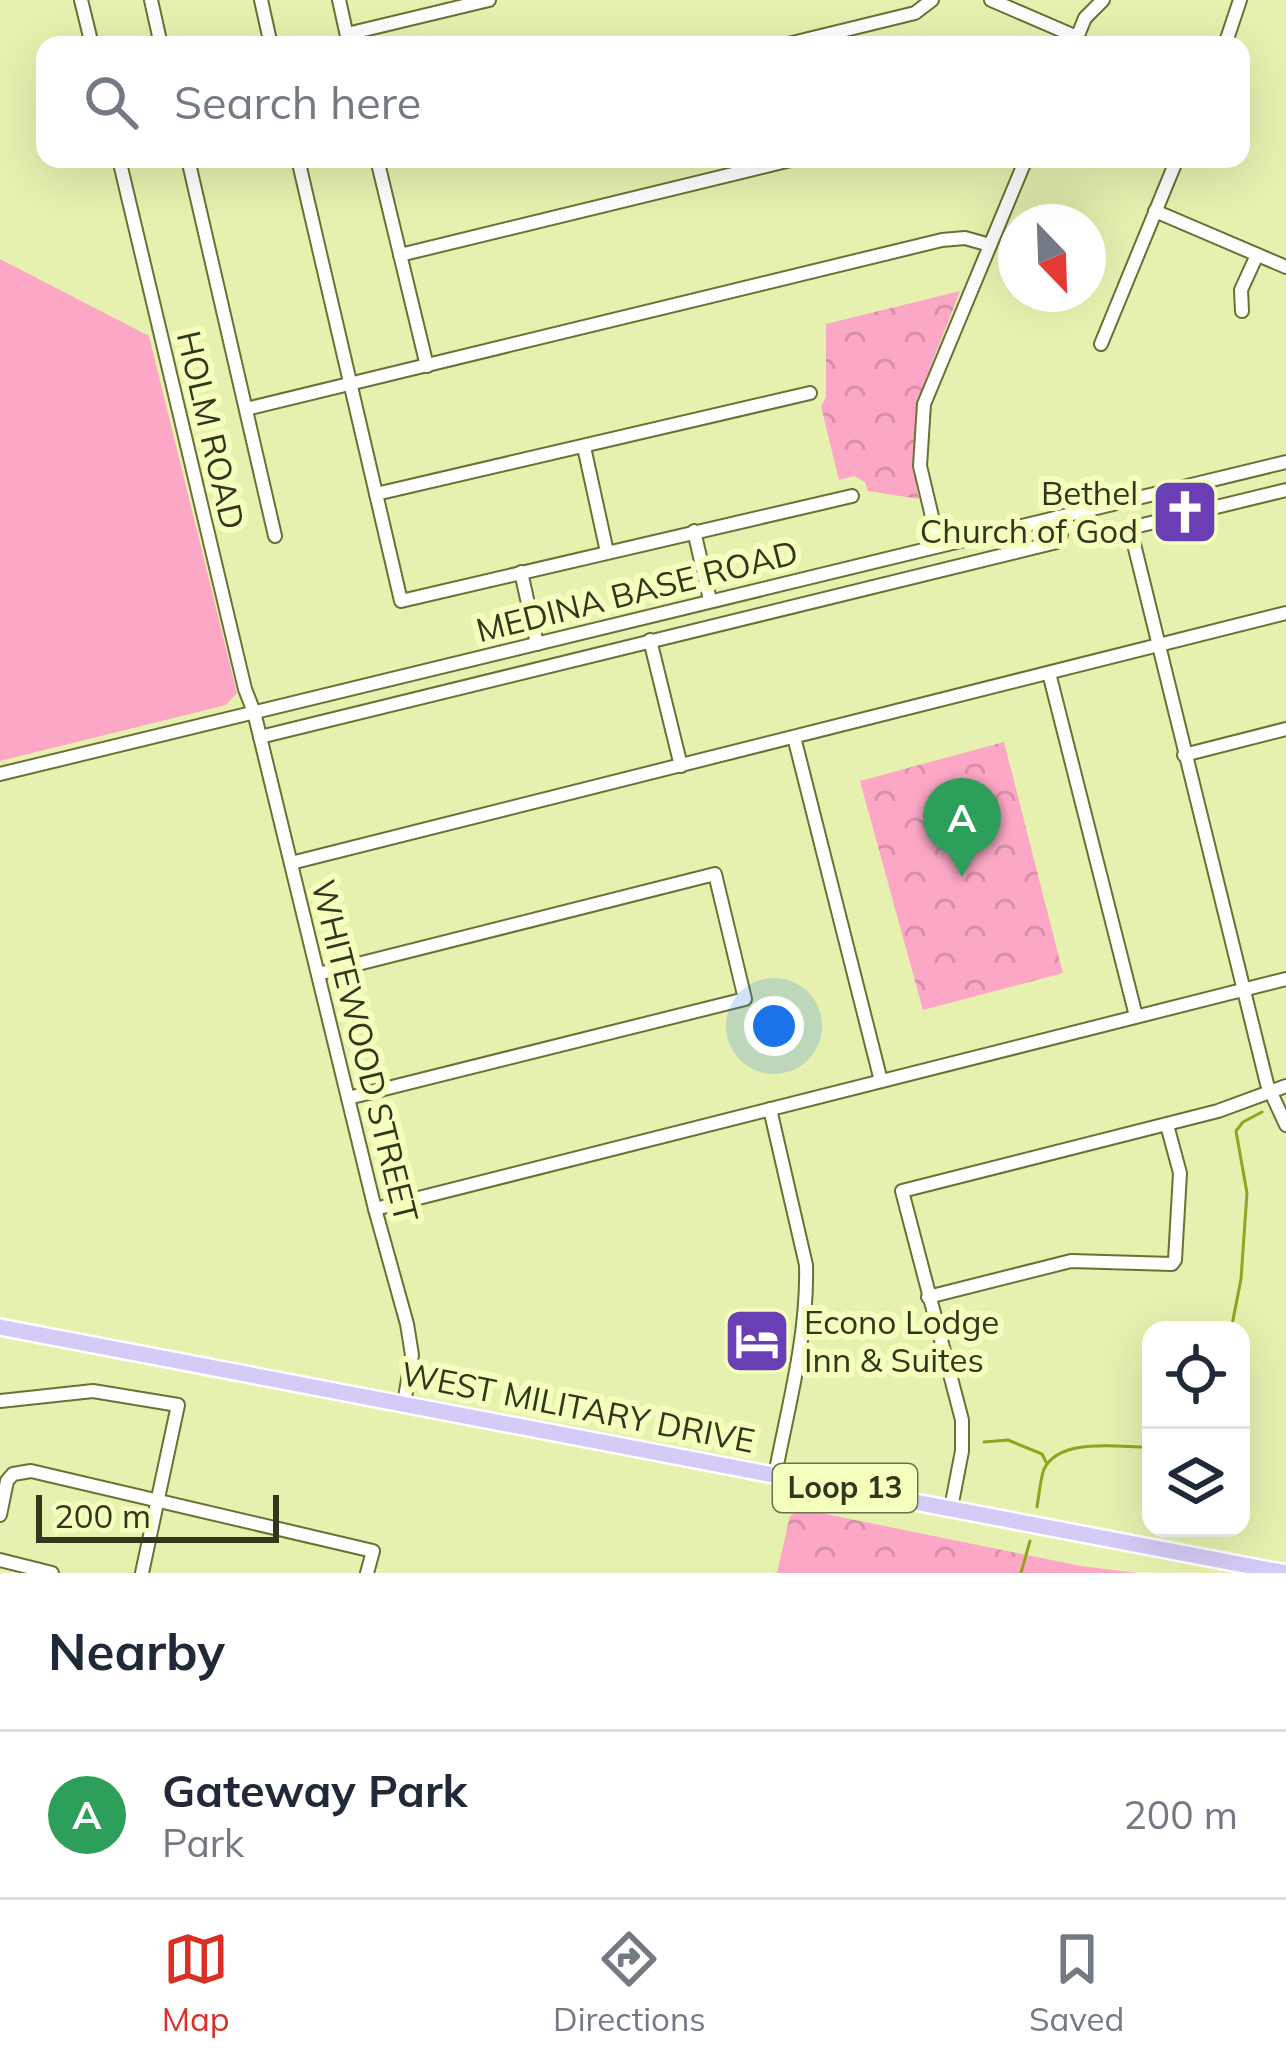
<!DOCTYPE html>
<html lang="en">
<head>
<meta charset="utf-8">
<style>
  :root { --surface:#fff; --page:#f6f6f7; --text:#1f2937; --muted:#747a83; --line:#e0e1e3; --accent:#d93025 }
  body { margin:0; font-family:Mulish,sans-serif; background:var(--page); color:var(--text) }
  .controls { position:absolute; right:36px; bottom:36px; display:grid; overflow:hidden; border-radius:24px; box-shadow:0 12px 48px #0002 }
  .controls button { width:108px; height:108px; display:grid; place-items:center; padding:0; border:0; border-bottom:3px solid var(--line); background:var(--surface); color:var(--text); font:60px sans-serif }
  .compass { position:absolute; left:998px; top:204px; width:108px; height:108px; border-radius:50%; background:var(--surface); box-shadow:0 12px 48px #0002; rotate:157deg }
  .scale { position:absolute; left:36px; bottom:30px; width:243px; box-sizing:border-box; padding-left:12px; border:6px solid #32361c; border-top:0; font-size:33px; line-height:42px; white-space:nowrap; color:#32361c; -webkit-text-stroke:9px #f3ffbc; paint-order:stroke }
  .you { position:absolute; left:774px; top:1026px; width:42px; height:42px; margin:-30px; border:9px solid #fff; border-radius:50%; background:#1a73e8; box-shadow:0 0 0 18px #1a73e833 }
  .badge { display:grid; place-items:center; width:78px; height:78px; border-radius:50%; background:var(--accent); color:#fff; font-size:39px; font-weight:700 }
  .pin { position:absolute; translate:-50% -99px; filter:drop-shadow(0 3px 6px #0008) }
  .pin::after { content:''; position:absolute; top:63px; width:42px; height:36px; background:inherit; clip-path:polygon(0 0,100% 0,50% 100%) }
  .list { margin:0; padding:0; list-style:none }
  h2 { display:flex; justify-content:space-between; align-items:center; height:156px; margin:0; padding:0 48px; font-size:51px }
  h2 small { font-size:39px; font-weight:400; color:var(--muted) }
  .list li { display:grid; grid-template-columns:78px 1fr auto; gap:36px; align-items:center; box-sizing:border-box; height:168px; padding:0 48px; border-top:3px solid var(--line) }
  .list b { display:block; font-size:45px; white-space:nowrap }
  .list p { margin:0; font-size:39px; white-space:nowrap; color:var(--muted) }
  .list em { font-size:39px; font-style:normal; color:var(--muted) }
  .icon { flex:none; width:66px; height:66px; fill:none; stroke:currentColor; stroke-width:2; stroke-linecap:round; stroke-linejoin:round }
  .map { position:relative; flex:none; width:1286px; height:1573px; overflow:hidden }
  .search { position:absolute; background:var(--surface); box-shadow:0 12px 48px #0002; left:36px; right:36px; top:36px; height:132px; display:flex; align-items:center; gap:30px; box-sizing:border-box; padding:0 42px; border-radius:24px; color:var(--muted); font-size:45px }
  .sheet { height:324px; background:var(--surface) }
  nav { display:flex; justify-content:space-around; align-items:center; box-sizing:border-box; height:168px; border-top:3px solid var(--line); background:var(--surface); font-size:33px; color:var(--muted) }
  nav a { display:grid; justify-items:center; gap:6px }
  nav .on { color:var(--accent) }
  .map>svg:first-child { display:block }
  .grass { fill:#fca7c6 }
  .forest { fill:url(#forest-crowns) }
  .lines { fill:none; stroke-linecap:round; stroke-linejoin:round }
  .stream { stroke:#94a221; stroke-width:3 }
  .minor-casing { stroke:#697134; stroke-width:16 }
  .major-casing { stroke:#fff; stroke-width:20 }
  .minor { stroke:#fff; stroke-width:12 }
  .major { stroke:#d6caf6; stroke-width:15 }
  .labels { text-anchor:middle; stroke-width:12; stroke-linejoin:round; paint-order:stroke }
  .shield { fill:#f3ffbc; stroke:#6c724c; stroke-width:3 }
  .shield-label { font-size:30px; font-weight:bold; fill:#32361c }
  .street-label { font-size:33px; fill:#32361c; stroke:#f3ffbc }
  .poi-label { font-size:33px; fill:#32361c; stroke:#f3ffbc; text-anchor:end }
</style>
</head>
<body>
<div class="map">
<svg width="1286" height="1573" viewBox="0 0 1286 1573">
  <defs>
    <pattern id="forest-crowns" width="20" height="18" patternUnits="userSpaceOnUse" patternTransform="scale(3)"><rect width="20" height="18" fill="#fca7c6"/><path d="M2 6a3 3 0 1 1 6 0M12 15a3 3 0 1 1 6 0" fill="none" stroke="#d890aa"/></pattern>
  </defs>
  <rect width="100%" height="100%" fill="#e6f1af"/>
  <polygon class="grass" points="0,259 149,336 237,693 226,705 0,761"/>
  <g class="forest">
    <path d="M960 291C931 370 902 413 919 499L868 491 865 482 854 476 839 480 821 406 826 397V324Z"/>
    <polygon points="1004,742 1063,973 923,1010 860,781"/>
    <polygon points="801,1509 1081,1566 1137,1573 777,1573 790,1516"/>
  </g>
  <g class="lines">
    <g class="stream">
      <polyline points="1231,1330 1241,1279 1247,1193 1236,1131 1243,1122 1262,1112"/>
      <polyline points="984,1442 1008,1440 1042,1454 1046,1462"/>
      <path d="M1037 1507C1039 1496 1040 1480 1044 1469 1060 1436 1121 1448 1151 1447"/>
      <polyline points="1021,1573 1030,1541"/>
    </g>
    <g class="minor-casing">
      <g id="minor">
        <polyline points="81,0 92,45"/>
        <polyline points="151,0 161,45"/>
        <polyline points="261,0 271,45"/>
        <polyline points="339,0 349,45"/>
        <polyline points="991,0 1077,37"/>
        <polyline points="347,34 489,0"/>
        <polyline points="784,45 915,13 932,0"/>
        <polyline points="1074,45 1085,18 1103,0"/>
        <polyline points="1225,45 1240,0"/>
        <polyline points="119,159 245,689 254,712 375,1209 407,1324 412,1355 404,1404"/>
        <polyline points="188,159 275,536"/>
        <polyline points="298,159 401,601 852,496"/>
        <polyline points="377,159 427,366"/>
        <polyline points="1155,211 1286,267"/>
        <polyline points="400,255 795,159"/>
        <polyline points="1242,311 1241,290 1257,255"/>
        <polyline points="1101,344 1177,159"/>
        <polyline points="246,409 942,240 965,238 990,245"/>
        <polyline points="584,447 607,552"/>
        <polyline points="1286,490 1130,528 1267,1084 1286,1125"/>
        <polyline points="376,494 810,393"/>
        <polyline points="694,531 710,600"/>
        <polyline points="939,546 920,466 924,404 1026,159"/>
        <polyline points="521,572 537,644"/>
        <polyline points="650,640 681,766"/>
        <polyline points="1049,673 1136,1016"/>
        <polyline points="260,737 1057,542 1061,535 1057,517"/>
        <polyline points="794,737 881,1081"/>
        <polyline points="1184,755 1286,729"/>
        <polyline points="0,774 1286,462"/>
        <polyline points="291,863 1286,613"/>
        <polyline points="318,974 715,874 745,999 348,1098"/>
        <path d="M770 1109 806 1265C808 1335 788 1407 775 1475"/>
        <polyline points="375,1209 1286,979"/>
        <polyline points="928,1297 1071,1261 1172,1264 1175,1260 1180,1173 1167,1125"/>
        <polyline points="0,1401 93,1391 178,1405 142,1573"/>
        <polyline points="951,1508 962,1451 962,1420 902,1191 1218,1111 1286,1086"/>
        <polyline points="0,1515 7,1481 13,1474 31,1471 373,1551 367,1573"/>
        <polyline points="0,1560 52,1573"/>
      </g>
    </g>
    <g class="major-casing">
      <polyline id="major" points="0,1327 1286,1573"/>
    </g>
    <use href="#minor" class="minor"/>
    <use href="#major" class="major"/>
  </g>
  <defs>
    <g id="church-square" transform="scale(3.45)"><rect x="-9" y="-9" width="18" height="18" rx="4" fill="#6a3eb5" stroke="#f3ffbc"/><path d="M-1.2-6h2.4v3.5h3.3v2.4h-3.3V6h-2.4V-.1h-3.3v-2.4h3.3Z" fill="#fff"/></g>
    <g id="hotel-square" transform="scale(3.45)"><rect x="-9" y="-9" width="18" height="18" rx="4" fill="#6a3eb5" stroke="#f3ffbc"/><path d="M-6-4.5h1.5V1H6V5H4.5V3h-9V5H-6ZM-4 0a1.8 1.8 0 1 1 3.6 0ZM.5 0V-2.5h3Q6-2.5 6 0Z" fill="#fff"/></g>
  </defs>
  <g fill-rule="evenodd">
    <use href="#church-square" x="1185" y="512"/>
    <use href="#hotel-square" x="757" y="1341"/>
  </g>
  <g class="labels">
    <rect class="shield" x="773" y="1464" width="144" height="48" rx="9"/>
    <g class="shield-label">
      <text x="845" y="1498">Loop 13</text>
    </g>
    <g class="street-label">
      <text transform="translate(211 430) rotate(77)" y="12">HOLM ROAD</text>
      <text transform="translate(637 591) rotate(-14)" y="12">MEDINA BASE ROAD</text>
      <text transform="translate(365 1051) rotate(76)" y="12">WHITEWOOD STREET</text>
      <text transform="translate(578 1407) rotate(11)" y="12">WEST MILITARY DRIVE</text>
    </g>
    <g class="poi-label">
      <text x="1138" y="505">Bethel<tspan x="1138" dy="38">Church of God</tspan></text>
      <text x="804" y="1334" text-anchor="start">Econo Lodge<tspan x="804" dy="38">Inn &amp; Suites</tspan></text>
    </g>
  </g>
</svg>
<div class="controls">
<button><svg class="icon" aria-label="locate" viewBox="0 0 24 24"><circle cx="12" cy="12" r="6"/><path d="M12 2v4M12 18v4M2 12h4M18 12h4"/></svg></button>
<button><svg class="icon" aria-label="layers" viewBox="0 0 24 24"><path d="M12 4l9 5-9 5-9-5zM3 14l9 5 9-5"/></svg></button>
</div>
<svg class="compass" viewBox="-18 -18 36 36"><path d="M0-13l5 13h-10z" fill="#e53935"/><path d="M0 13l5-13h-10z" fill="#747a83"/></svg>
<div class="scale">200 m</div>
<div class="you"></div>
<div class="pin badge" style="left:962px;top:877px;background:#2e9e5b">A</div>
<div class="search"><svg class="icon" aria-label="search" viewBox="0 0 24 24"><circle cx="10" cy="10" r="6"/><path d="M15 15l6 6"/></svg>Search here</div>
</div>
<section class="sheet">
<h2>Nearby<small></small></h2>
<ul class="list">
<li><span class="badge" style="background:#2e9e5b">A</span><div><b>Gateway Park</b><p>Park</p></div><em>200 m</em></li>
</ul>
</section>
<nav>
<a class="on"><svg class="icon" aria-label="map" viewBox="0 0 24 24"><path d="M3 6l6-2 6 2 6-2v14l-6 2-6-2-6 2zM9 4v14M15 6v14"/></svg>Map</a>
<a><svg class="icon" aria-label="directions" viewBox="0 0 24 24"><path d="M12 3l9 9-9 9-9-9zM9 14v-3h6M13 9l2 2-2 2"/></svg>Directions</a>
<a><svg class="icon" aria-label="saved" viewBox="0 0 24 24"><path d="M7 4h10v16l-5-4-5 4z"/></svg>Saved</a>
</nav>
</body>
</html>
